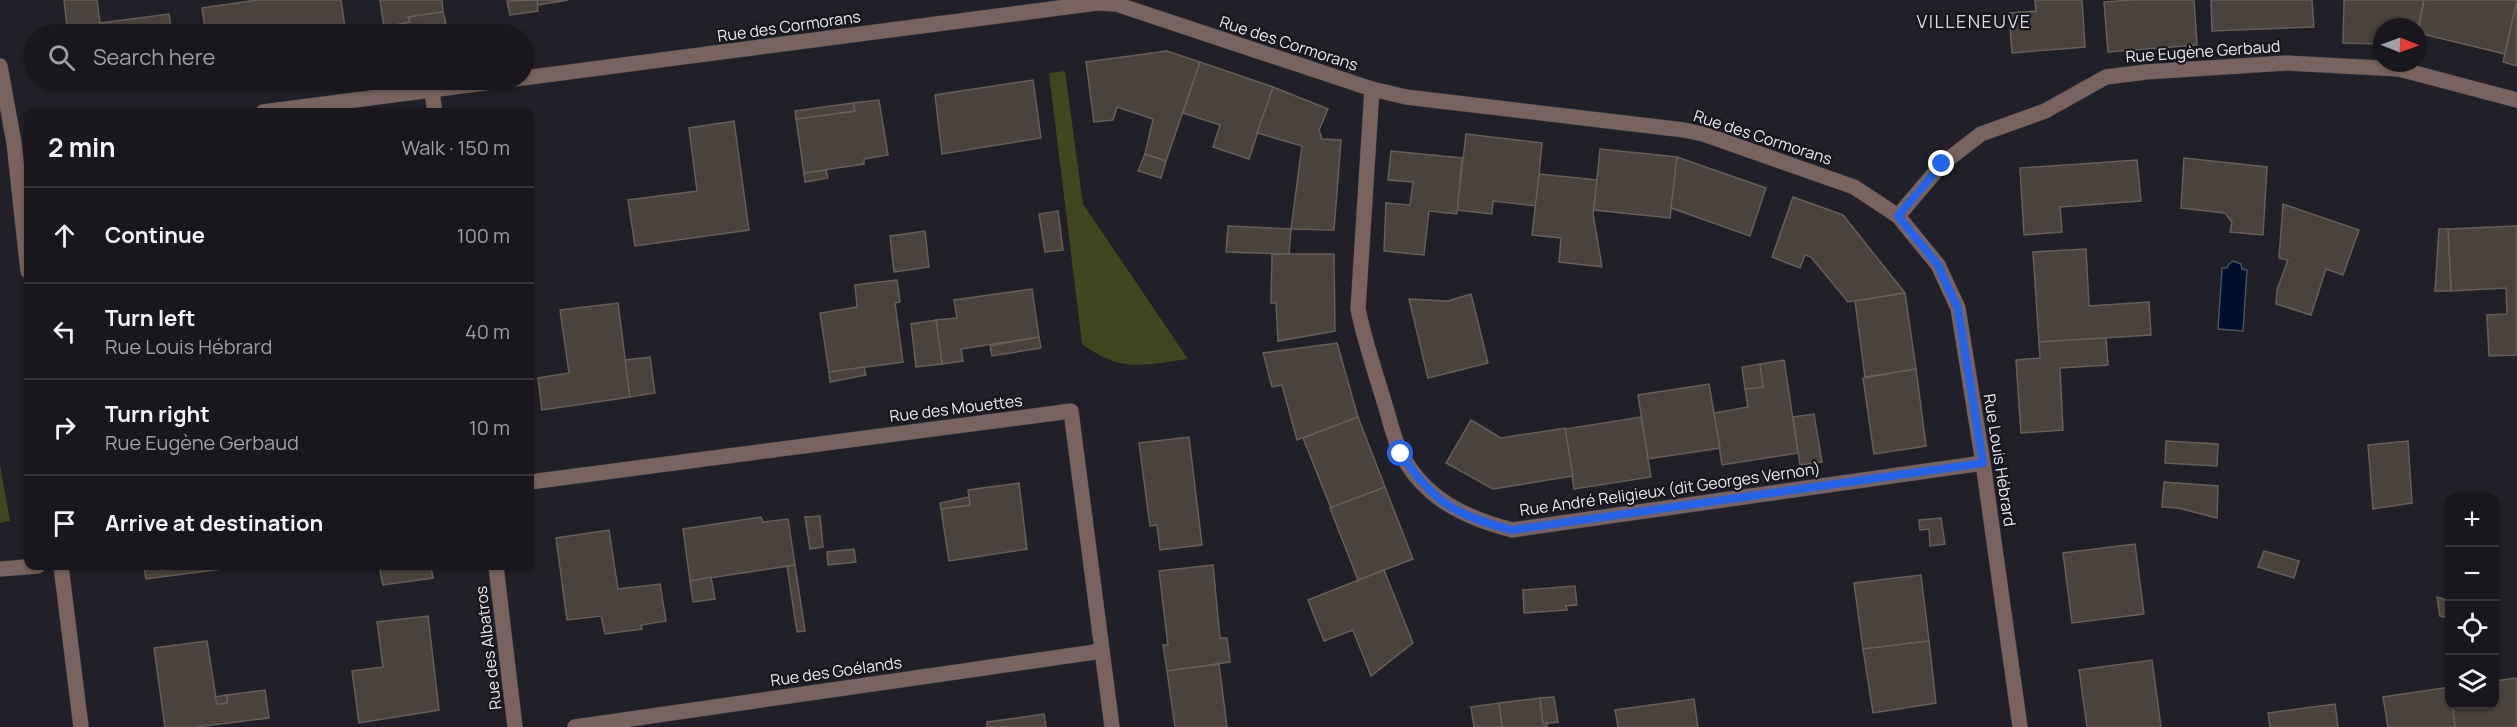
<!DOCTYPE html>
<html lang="en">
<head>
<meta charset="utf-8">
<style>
  :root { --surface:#19171d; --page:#222026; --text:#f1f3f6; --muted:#9f9fa4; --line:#37363b }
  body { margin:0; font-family:Manrope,sans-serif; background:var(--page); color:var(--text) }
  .controls { position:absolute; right:18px; bottom:18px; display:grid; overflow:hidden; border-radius:12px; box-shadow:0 2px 4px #0004 }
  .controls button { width:54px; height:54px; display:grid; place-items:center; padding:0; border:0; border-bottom:2px solid var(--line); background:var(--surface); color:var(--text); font:30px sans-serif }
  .compass { position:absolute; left:2373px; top:18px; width:54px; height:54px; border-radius:50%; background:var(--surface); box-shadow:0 2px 4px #0004; rotate:91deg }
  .stop { position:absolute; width:18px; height:18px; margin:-14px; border:4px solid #2563eb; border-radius:50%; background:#fff }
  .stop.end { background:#2563eb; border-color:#fff; box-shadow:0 2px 6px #0008 }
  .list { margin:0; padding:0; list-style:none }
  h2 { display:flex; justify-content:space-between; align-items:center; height:78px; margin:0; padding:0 24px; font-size:26px }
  h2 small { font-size:20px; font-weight:400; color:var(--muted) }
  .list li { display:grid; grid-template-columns:39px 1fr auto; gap:18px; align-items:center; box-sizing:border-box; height:96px; padding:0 24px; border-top:2px solid var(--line) }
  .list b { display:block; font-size:22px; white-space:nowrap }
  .list p { margin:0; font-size:20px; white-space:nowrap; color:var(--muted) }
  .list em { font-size:20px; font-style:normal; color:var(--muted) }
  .icon { flex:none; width:33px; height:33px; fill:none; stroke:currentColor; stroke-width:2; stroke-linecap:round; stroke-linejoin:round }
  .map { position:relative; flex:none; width:2517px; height:727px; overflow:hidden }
  .search { position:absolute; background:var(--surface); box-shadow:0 2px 4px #0004; left:24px; top:24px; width:510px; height:66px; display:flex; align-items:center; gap:15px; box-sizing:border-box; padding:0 21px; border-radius:33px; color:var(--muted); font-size:22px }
  .panel { position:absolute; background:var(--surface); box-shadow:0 2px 4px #0004; left:24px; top:108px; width:510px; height:462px; border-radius:12px }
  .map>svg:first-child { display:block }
  .green { fill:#41461e }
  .water { fill:#000f2a; stroke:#465165; stroke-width:1.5 }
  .building { fill:#4a423c; stroke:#675e58; stroke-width:1.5 }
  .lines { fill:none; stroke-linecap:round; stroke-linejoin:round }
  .minor-casing { stroke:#3d3b43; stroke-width:16 }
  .minor { stroke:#78635f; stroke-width:15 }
  .route { stroke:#2563eb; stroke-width:8 }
  .labels { text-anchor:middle; stroke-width:4.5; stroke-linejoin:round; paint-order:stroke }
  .street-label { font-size:16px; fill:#ebeaef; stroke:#17161d }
  .neighbourhood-label { font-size:18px; letter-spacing:1.5px; fill:#dcdae5; stroke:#17161d }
</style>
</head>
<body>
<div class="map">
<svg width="2517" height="727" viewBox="0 0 2517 727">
  <rect width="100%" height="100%" fill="#211f27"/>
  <g class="green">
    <path d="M1065 71 1083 204 1188 359C1143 365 1121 373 1082 344L1049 73Z"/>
    <polygon points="0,465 10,521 0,523"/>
  </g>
  <polygon class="water" points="2233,261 2241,264 2242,269 2247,270 2243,331 2218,329 2222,268 2227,268 2229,264"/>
  <g class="building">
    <polygon points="64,0 97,0 100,23 169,14 172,34 68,34"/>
    <polygon points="257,0 341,0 346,34 206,34 202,8"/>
    <polygon points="380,0 442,0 443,12 408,17 410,22 384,27"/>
    <polygon points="537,0 568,0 537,5"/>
    <polygon points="537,0 538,11 510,15 507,1"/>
    <polygon points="2035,0 2082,0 2085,47 2012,53 2009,13 2036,11"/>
    <polygon points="2132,0 2194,0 2197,45 2108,52 2104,2"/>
    <polygon points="2211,0 2312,0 2314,27 2212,31"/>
    <polygon points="2344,0 2424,0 2418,28 2382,27 2382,44 2343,43"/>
    <polygon points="2424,0 2517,0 2505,54 2418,33"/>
    <polygon points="2517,1 2517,66 2503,62"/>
    <polygon points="443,12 446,24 393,32 392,26 410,22 408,17"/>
    <polygon points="1167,51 1200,62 1166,161 1145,154 1153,119 1117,107 1113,120 1094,122 1086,62"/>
    <polygon points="1200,62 1273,87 1249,159 1213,147 1220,125 1183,113"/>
    <polygon points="1033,80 1041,138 942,154 935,95"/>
    <polygon points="1273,87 1328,109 1319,130 1322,139 1341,140 1334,230 1291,229 1302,146 1257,133"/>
    <polygon points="879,100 888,155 864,159 864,164 804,173 796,119 855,111 853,103"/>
    <polygon points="853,103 855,111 796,119 795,111"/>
    <polygon points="734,121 749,230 635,246 628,200 697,191 689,128"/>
    <polygon points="1466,134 1542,143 1536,206 1493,201 1492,214 1457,210"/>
    <polygon points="1600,149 1677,157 1670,218 1594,210"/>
    <polygon points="1391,151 1462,158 1457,214 1429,211 1424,255 1384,251 1386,203 1410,205 1413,182 1388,180"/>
    <polygon points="1145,154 1166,161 1161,178 1138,171"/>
    <polygon points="1677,157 1766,188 1750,236 1671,208"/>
    <polygon points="2184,158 2267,167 2263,235 2230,232 2232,222 2225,213 2181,208"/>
    <polygon points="2137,160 2141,201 2060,207 2062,232 2024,235 2020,168"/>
    <polygon points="826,170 828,178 805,182 804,173"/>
    <polygon points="1539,174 1597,180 1593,214 1602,267 1559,262 1561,238 1532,235"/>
    <polygon points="1793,197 1843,215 1905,293 1848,302 1811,257 1805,255 1800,268 1772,257"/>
    <polygon points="2283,204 2359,230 2343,275 2326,269 2311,315 2276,304 2277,290 2288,260 2279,258"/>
    <polygon points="1058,211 1063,250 1045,252 1039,214"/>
    <polygon points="1228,226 1291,229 1289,254 1226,252"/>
    <polygon points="2517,226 2517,355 2489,356 2487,315 2507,314 2506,288 2451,291 2448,229"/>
    <polygon points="2439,229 2448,229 2451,291 2435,291"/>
    <polygon points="925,231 929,267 894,272 890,236"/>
    <polygon points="2086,249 2089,306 2149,302 2151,335 2039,342 2033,252"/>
    <polygon points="1272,254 1334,254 1335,331 1278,341 1276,303 1271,303"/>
    <polygon points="897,280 900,302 895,303 903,362 829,372 820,313 857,307 855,285"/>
    <polygon points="1032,289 1039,337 961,349 963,361 942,364 936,320 957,318 954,300"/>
    <polygon points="1905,293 1916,369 1865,377 1855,301"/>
    <polygon points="1471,294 1488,363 1428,378 1409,299 1448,301"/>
    <polygon points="618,303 630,397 542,410 538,378 569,373 560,310"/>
    <polygon points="936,320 942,364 916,367 911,324"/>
    <polygon points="1039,337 1041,348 992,356 990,346"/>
    <polygon points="2106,338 2108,365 2060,368 2063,430 2021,433 2016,360 2040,358 2039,342"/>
    <polygon points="1337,343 1358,417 1297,440 1282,385 1272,387 1263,353"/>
    <polygon points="650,357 655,393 630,397 625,360"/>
    <polygon points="1784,360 1798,453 1722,465 1714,413 1748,407 1745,389 1763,387 1760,364"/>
    <polygon points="1760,364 1763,387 1745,389 1742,367"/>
    <polygon points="864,367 866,375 830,382 829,372"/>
    <polygon points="1916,369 1926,446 1874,454 1863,378"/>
    <polygon points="1709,384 1720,448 1648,459 1638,395"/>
    <polygon points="1814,414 1822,462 1800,465 1793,417"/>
    <polygon points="1358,417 1385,487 1331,508 1303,438"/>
    <polygon points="1641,417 1651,477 1574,489 1565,429"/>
    <polygon points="1471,420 1501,438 1565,428 1573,476 1493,489 1446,463"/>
    <polygon points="1189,437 1202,545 1160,550 1157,525 1150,526 1139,443"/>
    <polygon points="2166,441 2218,444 2217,466 2165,463"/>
    <polygon points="2408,441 2412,503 2373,509 2368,445"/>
    <polygon points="2164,482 2218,486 2217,518 2178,508 2162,507"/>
    <polygon points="1019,483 1027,549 949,561 941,509 970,505 968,490"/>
    <polygon points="1385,487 1413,559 1358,580 1330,508"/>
    <polygon points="969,497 970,505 941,509 940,503"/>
    <polygon points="820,516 823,547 810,549 805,517"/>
    <polygon points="761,517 763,522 788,519 795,565 690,581 683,529"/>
    <polygon points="1941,518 1945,544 1930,546 1929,529 1920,530 1919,520"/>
    <polygon points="609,530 618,589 660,584 666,621 641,625 642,629 605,634 601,616 567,620 556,538"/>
    <polygon points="2135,544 2144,614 2072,623 2063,553"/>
    <polygon points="854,549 856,562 828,565 827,552"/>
    <polygon points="2264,551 2299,561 2294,578 2258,567"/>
    <polygon points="795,565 805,631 797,632 787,566"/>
    <polygon points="1213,565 1220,638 1227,638 1230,662 1167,671 1163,645 1168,645 1159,571"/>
    <polygon points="144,566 222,566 222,569 146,579"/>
    <polygon points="379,566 431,566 433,578 383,585"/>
    <polygon points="1384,570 1413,643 1371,676 1353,630 1324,641 1308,600"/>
    <polygon points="1921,575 1929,641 1863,649 1854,583"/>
    <polygon points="711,577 715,599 693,602 690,581"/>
    <polygon points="1575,586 1577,605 1566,606 1567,610 1524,613 1523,590"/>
    <polygon points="2437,597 2450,601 2450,618 2440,616"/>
    <polygon points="428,616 439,710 359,723 352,671 383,667 377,622"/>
    <polygon points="207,641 217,704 227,703 227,695 265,690 269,718 196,727 165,727 154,648"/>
    <polygon points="1929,641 1936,703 1873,713 1863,649"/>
    <polygon points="2152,660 2161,727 2087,727 2079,670"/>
    <polygon points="1219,664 1227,727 1175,727 1167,671"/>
    <polygon points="2517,678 2517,727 2455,727 2452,704 2494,704 2494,681"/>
    <polygon points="2450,687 2450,704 2452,704 2455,727 2388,727 2383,697"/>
    <polygon points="227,695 227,703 217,704 215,697"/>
    <polygon points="1554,697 1558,722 1543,724 1540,698"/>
    <polygon points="1540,698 1543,724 1547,723 1547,727 1502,727 1499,703"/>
    <polygon points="1694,699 1698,727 1618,727 1615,710"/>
    <polygon points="1499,703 1502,727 1474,727 1471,707"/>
    <polygon points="2335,704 2338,727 2270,727 2268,713"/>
    <polygon points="1044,714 1046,727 987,727 987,722"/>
  </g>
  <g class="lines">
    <g class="minor-casing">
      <g id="minor">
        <polyline points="0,66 14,143 28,271"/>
        <path d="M1372 89 1358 309C1364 339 1374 368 1383 398 1389 416 1393 438 1402 455 1425 499 1466 518 1512 530L1983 463"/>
        <polyline points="432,92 435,112"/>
        <polyline points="263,112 1097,3 1116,4 1372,89 1406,97 1684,130 1703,134 1854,187 1898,216 1938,265 1958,308 1983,463 2020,727"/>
        <polyline points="1898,216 1942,164 1981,134 2045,111 2106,77 2146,72 2286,63 2399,69 2517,100"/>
        <polyline points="530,482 1071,411 1112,727"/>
        <polyline points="61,566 81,727"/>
        <polyline points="496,566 515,727"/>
        <polyline points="0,569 38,566"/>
        <polyline points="575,727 1102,651"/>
      </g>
    </g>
    <use href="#minor" class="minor"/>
  </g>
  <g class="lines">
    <path class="route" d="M1401 454C1434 503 1455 515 1512 530L1983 463 1958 309 1938 265 1898 216 1942 164"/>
  </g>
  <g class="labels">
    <g class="street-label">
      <text transform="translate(789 26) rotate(-8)" y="6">Rue des Cormorans</text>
      <text transform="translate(1289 43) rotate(18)" y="6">Rue des Cormorans</text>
      <text transform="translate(2203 51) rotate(-4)" y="6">Rue Eugène Gerbaud</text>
      <text transform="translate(1763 137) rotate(18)" y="6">Rue des Cormorans</text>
      <text transform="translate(956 408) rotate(-7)" y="6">Rue des Mouettes</text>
      <text transform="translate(2000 460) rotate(81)" y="6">Rue Louis Hébrard</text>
      <text transform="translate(1670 489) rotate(-8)" y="6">Rue André Religieux (dit Georges Vernon)</text>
      <text transform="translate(488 648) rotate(-97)" y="6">Rue des Albatros</text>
      <text transform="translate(836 671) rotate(-8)" y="6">Rue des Goélands</text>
    </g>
    <g class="neighbourhood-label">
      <text x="1974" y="28">VILLENEUVE</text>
    </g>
  </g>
</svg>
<div class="controls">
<button>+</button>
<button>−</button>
<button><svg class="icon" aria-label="locate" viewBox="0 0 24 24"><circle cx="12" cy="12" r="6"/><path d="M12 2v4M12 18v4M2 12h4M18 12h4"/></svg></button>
<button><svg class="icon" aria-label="layers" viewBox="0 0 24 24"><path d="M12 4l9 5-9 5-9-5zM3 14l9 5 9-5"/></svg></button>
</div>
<svg class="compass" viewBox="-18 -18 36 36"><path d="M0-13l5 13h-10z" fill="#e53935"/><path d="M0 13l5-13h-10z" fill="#9f9fa4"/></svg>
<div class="stop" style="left:1401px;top:454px"></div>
<div class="stop end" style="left:1942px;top:164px"></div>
<div class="search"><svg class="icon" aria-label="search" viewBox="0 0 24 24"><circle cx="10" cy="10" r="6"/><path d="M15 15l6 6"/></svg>Search here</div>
<section class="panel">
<h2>2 min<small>Walk · 150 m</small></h2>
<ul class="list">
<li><svg class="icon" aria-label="ahead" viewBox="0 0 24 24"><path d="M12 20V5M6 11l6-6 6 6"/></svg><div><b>Continue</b></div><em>100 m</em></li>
<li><svg class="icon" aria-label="left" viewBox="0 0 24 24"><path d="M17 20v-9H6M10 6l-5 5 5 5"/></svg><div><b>Turn left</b><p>Rue Louis Hébrard</p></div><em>40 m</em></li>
<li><svg class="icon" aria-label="right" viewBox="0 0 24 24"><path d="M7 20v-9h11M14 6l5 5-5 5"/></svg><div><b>Turn right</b><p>Rue Eugène Gerbaud</p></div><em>10 m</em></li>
<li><svg class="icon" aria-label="arrive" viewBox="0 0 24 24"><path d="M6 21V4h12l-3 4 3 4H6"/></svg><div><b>Arrive at destination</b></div></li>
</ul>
</section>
</div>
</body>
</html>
